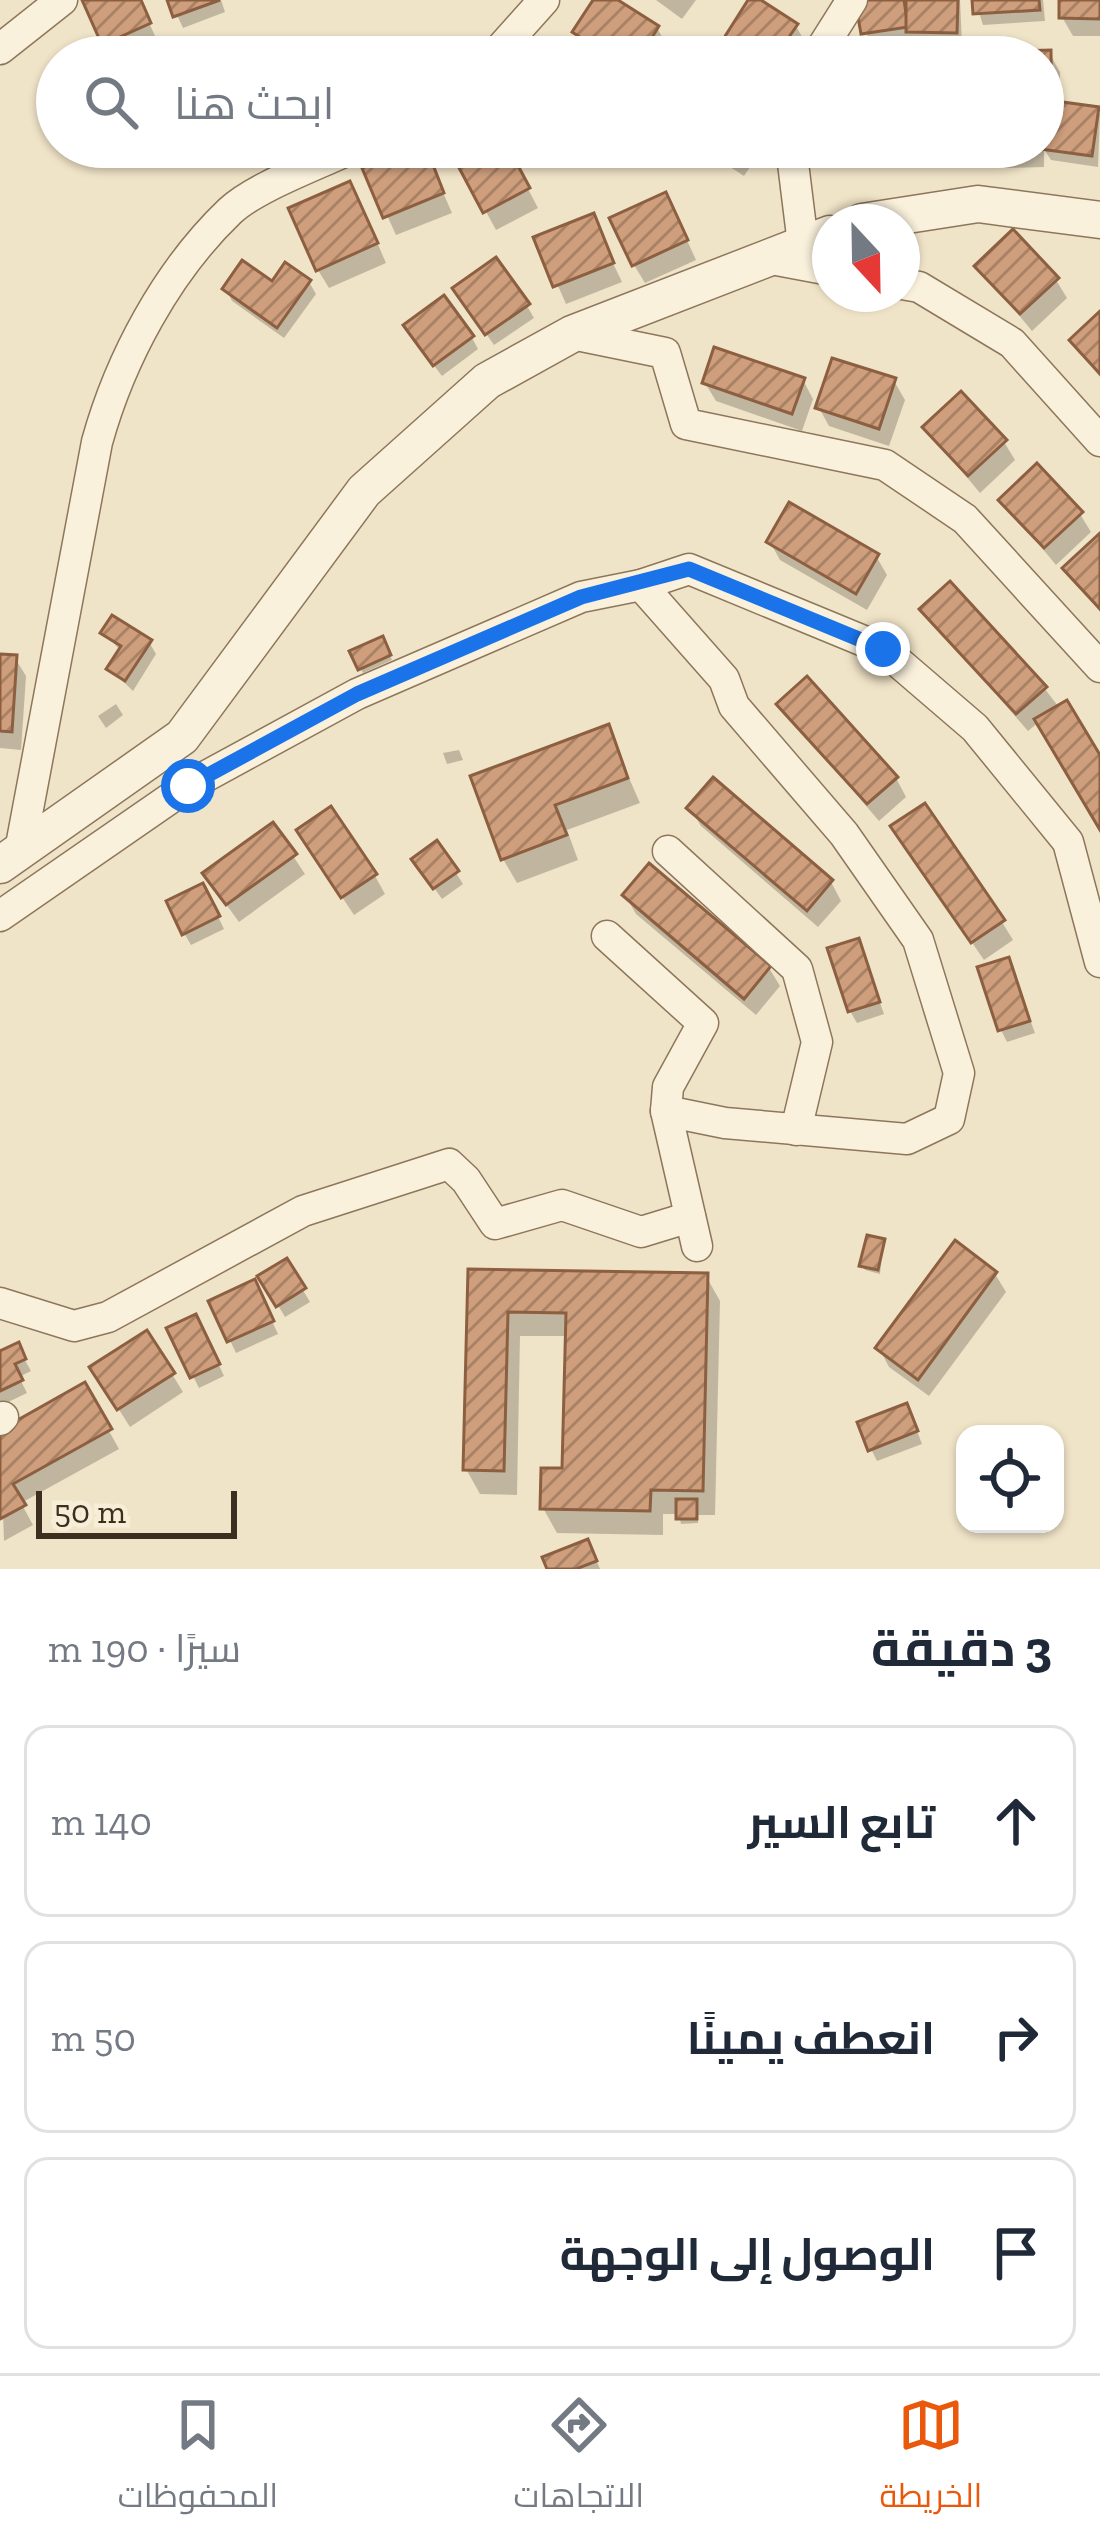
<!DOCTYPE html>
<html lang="ar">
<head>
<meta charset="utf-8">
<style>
  :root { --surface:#fff; --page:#f2f2f3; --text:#1f2937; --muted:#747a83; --line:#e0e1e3; --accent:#ea580c }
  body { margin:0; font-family:"Zilla Slab",Cairo,serif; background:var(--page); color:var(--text); direction:rtl }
  .controls { position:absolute; right:36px; bottom:36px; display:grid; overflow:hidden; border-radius:24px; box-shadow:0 3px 9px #0004 }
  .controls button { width:108px; height:108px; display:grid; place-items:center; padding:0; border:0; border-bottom:3px solid var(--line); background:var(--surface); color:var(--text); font:60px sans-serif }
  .compass { position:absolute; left:812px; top:204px; width:108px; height:108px; border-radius:50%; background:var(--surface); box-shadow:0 3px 9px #0004; rotate:158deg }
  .scale { position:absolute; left:36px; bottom:30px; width:201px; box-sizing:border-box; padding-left:12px; border:6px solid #3d2e20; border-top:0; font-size:33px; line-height:42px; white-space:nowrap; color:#3d2e20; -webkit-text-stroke:9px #f7eed8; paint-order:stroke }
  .stop { position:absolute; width:36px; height:36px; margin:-27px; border:9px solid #1a73e8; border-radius:50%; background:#fff }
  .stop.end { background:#1a73e8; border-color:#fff; box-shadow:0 3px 12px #0008 }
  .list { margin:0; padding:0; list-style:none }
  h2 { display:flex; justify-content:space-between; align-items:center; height:156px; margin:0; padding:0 48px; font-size:51px }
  h2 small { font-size:39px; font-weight:400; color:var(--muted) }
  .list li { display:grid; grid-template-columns:78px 1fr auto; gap:36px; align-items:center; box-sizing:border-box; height:192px; margin:0 24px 24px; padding:0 24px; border:3px solid var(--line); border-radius:24px }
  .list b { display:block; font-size:45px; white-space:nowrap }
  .list em { font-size:39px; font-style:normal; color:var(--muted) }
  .icon { flex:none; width:66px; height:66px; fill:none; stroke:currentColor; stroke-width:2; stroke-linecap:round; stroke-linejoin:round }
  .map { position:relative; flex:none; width:1100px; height:1569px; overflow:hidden; direction:ltr }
  .search { position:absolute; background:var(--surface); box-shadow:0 3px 9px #0004; left:36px; right:36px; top:36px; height:132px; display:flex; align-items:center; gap:30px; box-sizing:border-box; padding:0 42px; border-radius:66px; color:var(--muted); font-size:45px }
  .sheet { height:804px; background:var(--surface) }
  nav { display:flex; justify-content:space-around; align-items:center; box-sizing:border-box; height:168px; border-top:3px solid var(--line); background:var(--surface); font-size:33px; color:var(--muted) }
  nav a { display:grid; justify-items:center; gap:6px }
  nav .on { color:var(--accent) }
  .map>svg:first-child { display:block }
  .shadow { fill:#0003 }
  .building { fill:url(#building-hatch); stroke:#8d5f41; stroke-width:3 }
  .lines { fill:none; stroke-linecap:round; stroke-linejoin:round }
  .minor-casing { stroke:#8d765c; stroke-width:33 }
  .tertiary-casing { stroke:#8d765c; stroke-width:39 }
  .minor { stroke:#faf1dc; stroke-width:30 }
  .tertiary { stroke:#faf1dc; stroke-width:36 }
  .route { stroke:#1a73e8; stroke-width:15 }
</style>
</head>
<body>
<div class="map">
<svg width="1100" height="1569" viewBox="0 0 1100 1569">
  <defs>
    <pattern id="building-hatch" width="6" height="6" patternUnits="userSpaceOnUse" patternTransform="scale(3)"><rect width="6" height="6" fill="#cf9f7d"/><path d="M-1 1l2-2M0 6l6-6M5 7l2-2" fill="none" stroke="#a98266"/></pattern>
  </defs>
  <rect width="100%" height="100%" fill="#f0e4c8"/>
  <g class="shadow">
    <polygon points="85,0 139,0 155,36 112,56"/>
    <polygon points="170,0 221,0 225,12 183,28"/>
    <polygon points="596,0 613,0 657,28 668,47 661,57 596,57 586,51 576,32"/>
    <polygon points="656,0 696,0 682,19"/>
    <polygon points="752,0 796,26 806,44 798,57 727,57 731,51 725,41"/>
    <polygon points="858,0 905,0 908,6 909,0 960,0 962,44 916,44 913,38 870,45"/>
    <polygon points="975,0 1043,0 1045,21 983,25"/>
    <polygon points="1062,0 1100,0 1100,36 1073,36 1062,17"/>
    <polygon points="1049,53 1060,72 1060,105 1100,114 1098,167 1051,160 1044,149 1044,167 1004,168 993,149 1043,147 1043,57 1015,57"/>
    <polygon points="423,147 452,213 396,235 366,169"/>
    <polygon points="451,147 506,147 538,208 496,230"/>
    <polygon points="713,147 779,147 770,159 760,152 744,176 721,161"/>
    <polygon points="360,203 386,263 329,288 318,270"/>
    <polygon points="675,214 696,260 645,283 634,265"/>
    <polygon points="598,232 622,282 566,304 537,238"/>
    <polygon points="978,266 1056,280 1067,298 1032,331"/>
    <polygon points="309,282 316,294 284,338 232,301 226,289"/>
    <polygon points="463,300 527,306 534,318 494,345"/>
    <polygon points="1100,315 1100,377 1072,341"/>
    <polygon points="413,338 472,338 478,349 442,376"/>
    <polygon points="803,380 813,399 802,431 716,401 705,383"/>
    <polygon points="894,381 905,400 889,446 829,426 819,408"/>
    <polygon points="926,428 1004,442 1015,460 980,493"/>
    <polygon points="1002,500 1080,514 1091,532 1056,565"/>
    <polygon points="1100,537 1100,612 1066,569"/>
    <polygon points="770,542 876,556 887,575 867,610 780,560"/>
    <polygon points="923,610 1045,689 1100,761 1100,825 1039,722 1028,731"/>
    <polygon points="104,633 149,642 156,654 133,691 110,669 121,651"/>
    <polygon points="382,639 392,660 363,673 353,652"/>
    <polygon points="0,657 15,658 26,676 21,750 0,748"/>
    <polygon points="116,704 123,715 106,728 98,716"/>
    <polygon points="780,705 896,778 906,797 879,821"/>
    <polygon points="607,728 640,803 567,830 578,860 517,883 503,859"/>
    <polygon points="459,750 463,760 447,764 443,753"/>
    <polygon points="690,808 831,882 841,901 818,927 701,826"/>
    <polygon points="273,826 305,874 239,922 217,892"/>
    <polygon points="905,845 1002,922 1013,940 984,960"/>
    <polygon points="310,849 375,876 385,894 354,915"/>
    <polygon points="422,871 456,873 463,884 442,899"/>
    <polygon points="625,895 769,968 780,986 756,1015 636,914"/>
    <polygon points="209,898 224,929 191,945 184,933"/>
    <polygon points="858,941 884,1014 857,1023 850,1011"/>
    <polygon points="1008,960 1035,1033 1007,1042 1001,1030"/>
    <polygon points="883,1242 880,1274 865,1270 863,1265"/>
    <polygon points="286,1262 310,1302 285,1317 261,1277"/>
    <polygon points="470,1272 706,1276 720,1301 715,1515 698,1515 698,1523 681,1524 679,1514 663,1514 663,1535 557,1533 543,1508 565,1471 568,1336 520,1336 517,1495 480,1494 466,1469"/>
    <polygon points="995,1274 1006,1292 929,1396 889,1367 879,1348"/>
    <polygon points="260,1295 278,1334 236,1353 212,1303"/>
    <polygon points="202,1329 224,1376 199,1388 193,1376"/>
    <polygon points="17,1346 31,1371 19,1377 27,1393 0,1406 0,1348 2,1353"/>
    <polygon points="172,1374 183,1392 130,1427 104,1386"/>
    <polygon points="84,1386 119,1449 21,1503 33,1525 4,1541 0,1433"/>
    <polygon points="912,1418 922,1444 877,1461 871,1449"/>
    <polygon points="594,1555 600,1569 547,1569 545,1559"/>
  </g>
  <g class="building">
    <polygon points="82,0 141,0 151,23 102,45"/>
    <polygon points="167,0 220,0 173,17"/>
    <polygon points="593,0 618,0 659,26 640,57 611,57 572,32"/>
    <polygon points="748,0 761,0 798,24 782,47 798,57 748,57 722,41"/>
    <polygon points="855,0 904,0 908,27 861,34"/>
    <polygon points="906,0 958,0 957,33 906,32"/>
    <polygon points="972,0 1039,0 1040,10 973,14"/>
    <polygon points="1059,0 1100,0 1100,19 1059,18"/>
    <polygon points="1051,50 1052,135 1043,135 1043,57 1012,57 1012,51"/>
    <polygon points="1048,100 1099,107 1092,156 1040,149"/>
    <polygon points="413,147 426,147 444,193 383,218 362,168"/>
    <polygon points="448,147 508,147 530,188 483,213"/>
    <polygon points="350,181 378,243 316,271 288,208"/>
    <polygon points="666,192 688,240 632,266 609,218"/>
    <polygon points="594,213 614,263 553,287 533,237"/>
    <polygon points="1013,229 1059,278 1020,314 974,266"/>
    <polygon points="496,257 530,304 485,335 452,288"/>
    <polygon points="242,260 272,281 285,262 311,280 277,328 222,289"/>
    <polygon points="444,295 474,336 433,366 403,325"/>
    <polygon points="1100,311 1100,374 1069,340"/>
    <polygon points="714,347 805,378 792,414 702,383"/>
    <polygon points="832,358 896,378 879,429 815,408"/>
    <polygon points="961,391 1007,440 968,476 922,427"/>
    <polygon points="1037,463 1083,512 1044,548 998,500"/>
    <polygon points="789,502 879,554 856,594 766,542"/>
    <polygon points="1100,533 1100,609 1062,568"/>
    <polygon points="950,581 1047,687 1016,714 919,609"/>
    <polygon points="112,615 152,640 125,681 106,669 121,646 100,633"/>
    <polygon points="383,636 391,655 358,670 349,651"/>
    <polygon points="0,654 17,655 12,732 0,731"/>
    <polygon points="807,676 898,777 867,804 776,704"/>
    <polygon points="1067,700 1100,755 1100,830 1034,719"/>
    <polygon points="609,724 628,778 555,805 567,835 501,860 470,776"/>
    <polygon points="713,777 833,880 807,911 686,808"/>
    <polygon points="925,803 1005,920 971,943 890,826"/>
    <polygon points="331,806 377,874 341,898 296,830"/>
    <polygon points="273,822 297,854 226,905 202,873"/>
    <polygon points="437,840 459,871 433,889 411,859"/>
    <polygon points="649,863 771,966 744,999 622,895"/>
    <polygon points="203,883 220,916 182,935 166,901"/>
    <polygon points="859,938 880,1002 848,1012 827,948"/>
    <polygon points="1009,957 1030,1021 998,1031 977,967"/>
    <polygon points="867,1235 885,1239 878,1270 859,1266"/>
    <polygon points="955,1240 997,1272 918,1380 875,1348"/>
    <polygon points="287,1258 306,1288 276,1307 257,1276"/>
    <polygon points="468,1269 708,1273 703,1491 651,1490 650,1511 540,1509 541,1468 562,1468 566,1313 508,1312 504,1471 463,1470"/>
    <polygon points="255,1279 274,1321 227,1342 208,1301"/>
    <polygon points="196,1314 220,1364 190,1378 166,1328"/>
    <polygon points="147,1330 175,1373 117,1410 89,1367"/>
    <polygon points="19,1342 26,1359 15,1364 23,1380 0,1391 0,1351"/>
    <polygon points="85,1382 112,1429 13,1484 26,1505 0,1519 0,1430"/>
    <polygon points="907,1403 918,1431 868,1451 857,1422"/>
    <rect x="676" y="1499" width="21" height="20"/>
    <polygon points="588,1539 597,1561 576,1569 547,1569 542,1557"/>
  </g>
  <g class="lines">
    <g class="minor-casing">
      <g id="minor">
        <polyline points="0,49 62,0"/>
        <polyline points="493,57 544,0"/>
        <polyline points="816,57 852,0"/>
        <polyline points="791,147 803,244"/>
        <polyline points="766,258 830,270"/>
        <polyline points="902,284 919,287 1012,343 1100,441"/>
        <polyline points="572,334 665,353 686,424 885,465 965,519 1100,667"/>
        <polyline points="641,585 689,569 883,649 975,728 1068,842 1100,962"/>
        <path d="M20 851 97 442C120 359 167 271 230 211 257 186 320 164 354 147"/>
        <polyline points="668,851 797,969 817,1042 796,1130"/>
        <polyline points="0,916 188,786 357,694 581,597 641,585 724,679 734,706 844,834 918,940 959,1073 949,1119 907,1139 725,1123 666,1111 668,1087 703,1023 607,936"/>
        <polyline points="666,1111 697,1246"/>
        <polyline points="0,1303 74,1326 108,1317 303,1211 449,1164 466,1180 495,1224 562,1205 641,1232 690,1217"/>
        <polyline points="0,1420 3,1417"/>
      </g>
    </g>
    <g class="tertiary-casing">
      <g id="tertiary">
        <polyline points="862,222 978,204 1100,220"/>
        <polyline points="0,865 182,737 364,491 487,381 572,334 830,234"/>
      </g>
    </g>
    <use href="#minor" class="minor"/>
    <use href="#tertiary" class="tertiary"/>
  </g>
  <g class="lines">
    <polyline class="route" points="188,786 357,694 581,597 689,569 883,649"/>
  </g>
</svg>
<div class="controls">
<button><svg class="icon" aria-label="locate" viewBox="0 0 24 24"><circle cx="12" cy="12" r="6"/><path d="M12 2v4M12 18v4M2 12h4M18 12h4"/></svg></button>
</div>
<svg class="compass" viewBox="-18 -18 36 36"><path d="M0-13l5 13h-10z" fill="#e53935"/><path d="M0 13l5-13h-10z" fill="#747a83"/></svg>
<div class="scale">50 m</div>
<div class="stop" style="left:188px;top:786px"></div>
<div class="stop end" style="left:883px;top:649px"></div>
<div class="search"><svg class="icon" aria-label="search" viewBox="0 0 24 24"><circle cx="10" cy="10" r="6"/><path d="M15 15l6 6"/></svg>ابحث هنا</div>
</div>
<section class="sheet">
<h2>3 دقيقة<small>سيرًا · 190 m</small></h2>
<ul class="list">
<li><svg class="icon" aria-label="ahead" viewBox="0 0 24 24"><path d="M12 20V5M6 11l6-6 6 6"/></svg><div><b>تابع السير</b></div><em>140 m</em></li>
<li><svg class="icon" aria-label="right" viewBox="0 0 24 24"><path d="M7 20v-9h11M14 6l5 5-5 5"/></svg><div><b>انعطف يمينًا</b></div><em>50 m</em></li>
<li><svg class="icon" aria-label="arrive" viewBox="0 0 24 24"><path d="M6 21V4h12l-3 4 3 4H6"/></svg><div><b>الوصول إلى الوجهة</b></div></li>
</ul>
</section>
<nav>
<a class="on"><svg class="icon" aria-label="map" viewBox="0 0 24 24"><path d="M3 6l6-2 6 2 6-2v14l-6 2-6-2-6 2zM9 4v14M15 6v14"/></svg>الخريطة</a>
<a><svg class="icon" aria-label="directions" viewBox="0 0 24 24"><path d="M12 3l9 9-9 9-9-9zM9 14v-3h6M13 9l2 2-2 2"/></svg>الاتجاهات</a>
<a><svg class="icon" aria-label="saved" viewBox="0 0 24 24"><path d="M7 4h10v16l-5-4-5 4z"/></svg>المحفوظات</a>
</nav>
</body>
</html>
